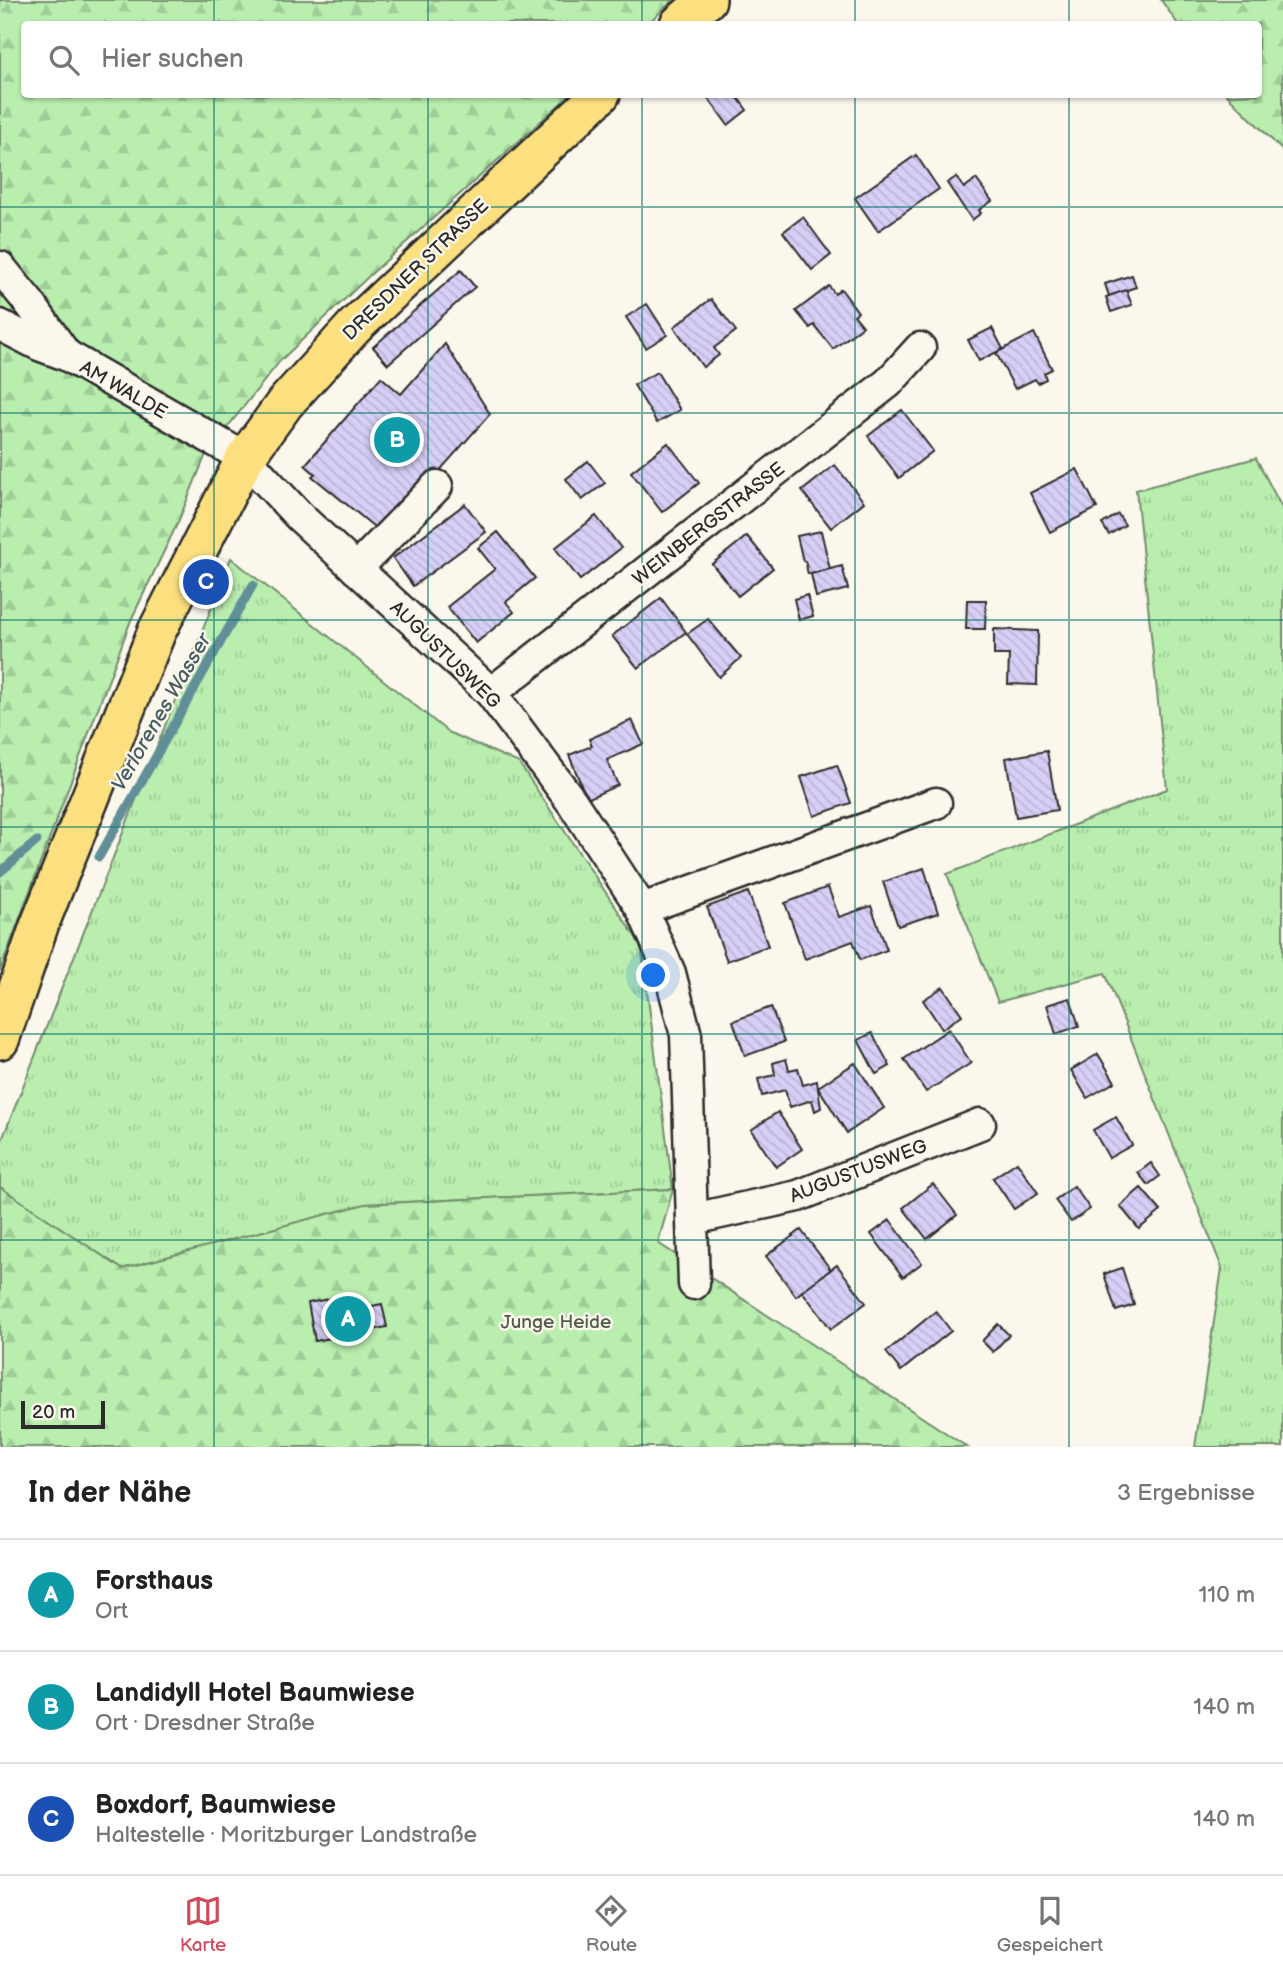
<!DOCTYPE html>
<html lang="de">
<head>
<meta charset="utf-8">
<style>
  :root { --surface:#fff; --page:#f2f2f2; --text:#222; --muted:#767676; --line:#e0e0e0; --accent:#d1495b }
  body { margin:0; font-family:"Balsamiq Sans",sans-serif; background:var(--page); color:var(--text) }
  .scale { position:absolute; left:21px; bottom:18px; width:84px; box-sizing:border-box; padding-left:7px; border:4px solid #2b2b2b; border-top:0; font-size:19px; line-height:24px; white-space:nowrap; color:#2b2b2b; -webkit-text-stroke:5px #fbf7ec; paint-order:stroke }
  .you { position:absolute; left:654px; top:976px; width:24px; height:24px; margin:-18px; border:5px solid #fff; border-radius:50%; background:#1a73e8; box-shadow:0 0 0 10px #1a73e833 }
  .badge { display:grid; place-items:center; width:46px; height:46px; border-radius:50%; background:var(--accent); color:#fff; font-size:23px; font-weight:700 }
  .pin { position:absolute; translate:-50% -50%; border:4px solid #fff; box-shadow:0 2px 7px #0006 }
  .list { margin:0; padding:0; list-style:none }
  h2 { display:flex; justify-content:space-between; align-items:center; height:91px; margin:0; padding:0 28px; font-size:30px }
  h2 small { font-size:23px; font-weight:400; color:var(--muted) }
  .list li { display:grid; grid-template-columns:46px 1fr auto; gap:21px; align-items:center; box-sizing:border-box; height:112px; padding:0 28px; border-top:2px solid var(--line) }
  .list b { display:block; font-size:26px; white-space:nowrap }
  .list p { margin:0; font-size:23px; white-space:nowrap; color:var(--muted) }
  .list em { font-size:23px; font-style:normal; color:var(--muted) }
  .icon { flex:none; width:38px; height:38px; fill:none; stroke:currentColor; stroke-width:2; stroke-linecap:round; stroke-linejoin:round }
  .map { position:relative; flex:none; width:1283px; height:1447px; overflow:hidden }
  .search { position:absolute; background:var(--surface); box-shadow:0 2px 5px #0004; left:21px; right:21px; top:21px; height:77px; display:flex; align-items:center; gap:18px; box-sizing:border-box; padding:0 24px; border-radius:7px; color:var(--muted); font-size:26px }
  .sheet { height:427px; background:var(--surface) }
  nav { display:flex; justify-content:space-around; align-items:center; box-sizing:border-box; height:98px; border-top:2px solid var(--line); background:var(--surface); font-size:19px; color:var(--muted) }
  nav a { display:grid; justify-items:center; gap:4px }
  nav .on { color:var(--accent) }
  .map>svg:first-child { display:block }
  .grass { fill:url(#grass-tufts); stroke:#728c6d; stroke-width:2 }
  .forest { fill:url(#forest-firs); stroke:#728c6d; stroke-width:2 }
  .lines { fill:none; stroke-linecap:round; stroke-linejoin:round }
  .stream { stroke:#608f98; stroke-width:9 }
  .building { fill:url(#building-back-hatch); stroke:#2b2b2b; stroke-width:2 }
  .minor-casing { stroke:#2b2b2b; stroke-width:35 }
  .major-casing { stroke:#2b2b2b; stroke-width:42 }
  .minor { stroke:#fbf7ec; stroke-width:30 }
  .major { stroke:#fce080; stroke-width:37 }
  .grid { fill:none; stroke:#0f766e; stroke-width:2; stroke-opacity:0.55 }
  .labels { text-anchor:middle; stroke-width:5; stroke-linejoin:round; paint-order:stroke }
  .street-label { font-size:19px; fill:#2b2b2b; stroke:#fbf7ec }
  .park-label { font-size:19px; fill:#4e5c4c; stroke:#fbf7ec }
  .water-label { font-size:21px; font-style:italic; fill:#455d61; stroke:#fbf7ec }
</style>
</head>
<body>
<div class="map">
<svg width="1283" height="1447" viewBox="0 0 1283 1447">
  <defs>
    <pattern id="grass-tufts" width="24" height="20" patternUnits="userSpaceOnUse" patternTransform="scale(1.75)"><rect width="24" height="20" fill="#b9eeaf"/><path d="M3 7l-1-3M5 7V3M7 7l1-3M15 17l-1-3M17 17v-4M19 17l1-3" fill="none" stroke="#9fcc97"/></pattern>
    <pattern id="forest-firs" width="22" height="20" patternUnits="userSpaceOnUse" patternTransform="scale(1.75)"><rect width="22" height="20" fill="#b9eeaf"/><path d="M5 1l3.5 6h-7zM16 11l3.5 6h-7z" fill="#9fcc97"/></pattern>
    <pattern id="building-back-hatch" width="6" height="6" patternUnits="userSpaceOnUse" patternTransform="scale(1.75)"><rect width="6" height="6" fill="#d8cff7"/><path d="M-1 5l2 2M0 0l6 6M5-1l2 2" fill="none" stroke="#bab2d4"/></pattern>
  </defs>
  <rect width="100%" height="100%" fill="#fbf7ec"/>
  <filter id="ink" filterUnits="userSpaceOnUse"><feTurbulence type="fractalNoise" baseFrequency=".0143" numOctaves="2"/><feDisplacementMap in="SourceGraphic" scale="14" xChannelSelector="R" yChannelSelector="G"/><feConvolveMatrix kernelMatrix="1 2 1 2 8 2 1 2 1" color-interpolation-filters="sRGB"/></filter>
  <g filter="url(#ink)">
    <g class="grass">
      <polygon points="1256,458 1283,510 1283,1447 1195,1447 1222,1268 1105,973 998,1002 947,874 1167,789 1136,490"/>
      <polygon points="231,558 448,732 519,763 641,945 673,1189 366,1204 122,1269 0,1187 0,1145"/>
    </g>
    <g class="forest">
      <polygon points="0,0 674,0 647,24 24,24 24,94 570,95 370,275 280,361 206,454 178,522 131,620 0,971"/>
      <polygon points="1161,0 1283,0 1283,151 1227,95 1258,94 1258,24 1178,24"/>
      <polygon points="0,1187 122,1269 365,1204 673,1189 658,1243 967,1447 0,1447"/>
    </g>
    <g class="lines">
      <g class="stream">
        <polyline points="99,857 253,585"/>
        <polyline points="0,872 37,841"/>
      </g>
    </g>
    <g class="building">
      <polygon points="705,94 735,94 747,110 728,125"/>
      <polygon points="916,155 939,189 878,231 855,198"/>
      <polygon points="956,177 964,188 976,179 992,201 979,210 981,213 972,220 947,183"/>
      <polygon points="803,217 831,255 812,270 783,232"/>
      <polygon points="461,270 475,287 388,364 373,347"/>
      <polygon points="1132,275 1136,287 1109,296 1105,284"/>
      <polygon points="829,286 835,294 841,289 858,312 854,315 863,326 833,349 814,325 810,328 796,311"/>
      <polygon points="1126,290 1132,305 1111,312 1106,297"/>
      <polygon points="711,299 736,331 714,348 719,355 703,367 674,327"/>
      <polygon points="647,304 667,335 646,348 626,317"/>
      <polygon points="992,328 1003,349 979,361 968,340"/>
      <polygon points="1034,333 1052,369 1044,373 1046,379 1038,383 1035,379 1015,389 996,353"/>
      <polygon points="445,344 490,414 412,502 404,497 378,530 312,476 315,474 305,465 381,377 401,394"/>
      <polygon points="657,372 680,410 657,423 634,385"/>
      <polygon points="902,410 933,451 899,478 868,436"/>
      <polygon points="668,443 699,483 662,512 631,472"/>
      <polygon points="588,461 605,483 582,500 566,479"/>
      <polygon points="835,465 864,502 831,528 802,491"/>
      <polygon points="1077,469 1097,508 1050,532 1030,493"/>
      <polygon points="465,504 486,532 413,586 393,558"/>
      <polygon points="1118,514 1125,525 1109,535 1102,524"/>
      <polygon points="596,516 621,548 580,580 555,548"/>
      <polygon points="821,531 830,569 808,574 805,561 803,561 797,536"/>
      <polygon points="498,532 535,578 506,602 514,612 476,643 447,607 495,569 478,548"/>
      <polygon points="747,536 773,568 738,596 712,564"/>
      <polygon points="842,566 848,589 816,597 811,574"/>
      <polygon points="807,595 813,616 799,620 794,599"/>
      <polygon points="661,598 686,632 638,668 612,636"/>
      <polygon points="967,600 986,600 985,629 966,629"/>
      <polygon points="708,619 741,658 719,677 687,634"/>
      <polygon points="994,629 1038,631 1037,685 1008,684 1009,655 994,655"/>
      <polygon points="632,720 643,744 607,760 618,785 587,799 569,755 592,746 589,739"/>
      <polygon points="1047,751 1057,810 1016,817 1006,758"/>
      <polygon points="837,765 851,803 814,816 801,777"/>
      <polygon points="924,868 938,913 898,926 883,882"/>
      <polygon points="828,887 839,917 871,906 887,950 860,960 853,941 805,959 785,903"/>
      <polygon points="748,892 768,946 727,961 707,907"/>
      <polygon points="943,987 962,1015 942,1029 923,1000"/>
      <polygon points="1070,998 1079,1026 1056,1034 1047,1005"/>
      <polygon points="771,1007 784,1042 745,1056 733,1021"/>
      <polygon points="949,1029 971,1063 926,1092 904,1059"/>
      <polygon points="872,1033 890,1066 876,1074 858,1040"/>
      <polygon points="1098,1054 1115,1082 1087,1098 1071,1070"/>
      <polygon points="786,1059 789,1070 798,1068 803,1085 817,1081 821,1108 815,1111 812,1100 790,1107 785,1090 762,1096 758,1079 775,1075 773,1063"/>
      <polygon points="855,1063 884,1108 847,1133 818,1087"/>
      <polygon points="778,1112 802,1149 776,1167 751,1130"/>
      <polygon points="1116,1117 1132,1145 1109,1158 1093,1130"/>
      <polygon points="1017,1162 1038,1193 1014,1209 993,1178"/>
      <polygon points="1151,1163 1160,1176 1148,1185 1138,1173"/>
      <polygon points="933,1184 957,1215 927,1239 903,1208"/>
      <polygon points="1074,1186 1090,1209 1071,1222 1055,1200"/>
      <polygon points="1141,1188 1161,1211 1139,1229 1120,1206"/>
      <polygon points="890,1220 922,1263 903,1277 871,1234"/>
      <polygon points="801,1230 831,1270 796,1296 766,1256"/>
      <polygon points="837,1265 866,1303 831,1329 802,1291"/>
      <polygon points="1122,1268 1134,1305 1116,1311 1104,1274"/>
      <polygon points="349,1295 352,1310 382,1304 387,1327 315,1341 308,1303"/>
      <polygon points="936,1311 951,1331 901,1371 886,1352"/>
      <polygon points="998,1324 1009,1335 993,1352 982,1341"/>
    </g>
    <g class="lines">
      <g class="minor-casing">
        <g id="minor">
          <polyline points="0,267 31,305 66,355"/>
          <polyline points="0,325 39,345 66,355 245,458 300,517 491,693 572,802 642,909 670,973 686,1035 694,1284"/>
          <polyline points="356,569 437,486"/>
          <polyline points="491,693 888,383 920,348"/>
          <polyline points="642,909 936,803"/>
          <polyline points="693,1219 798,1196 980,1124"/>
        </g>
      </g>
      <g class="major-casing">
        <g id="major">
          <polyline points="679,24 707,0"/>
          <polyline points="0,1040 39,926 157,631 245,458 285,403 354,327 601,94"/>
        </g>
      </g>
      <use href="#minor" class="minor"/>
      <use href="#major" class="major"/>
    </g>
  </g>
  <path class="grid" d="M214 0V24M428 0V24M642 0V24M855 0V24M1069 0V24M214 94V1447M428 94V1447M642 94V1447M855 94V1447M1069 94V1447M0 207H1283M0 413H1283M0 620H1283M0 827H1283M0 1034H1283M0 1240H1283"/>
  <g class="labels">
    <g class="street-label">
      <text transform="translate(415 269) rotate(-44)" y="7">DRESDNER STRASSE</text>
      <text transform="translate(124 389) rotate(30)" y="7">AM WALDE</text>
      <text transform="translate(708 523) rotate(-38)" y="7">WEINBERGSTRASSE</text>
      <text transform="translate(446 654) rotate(44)" y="7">AUGUSTUSWEG</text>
      <text transform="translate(858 1170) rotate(-21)" y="7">AUGUSTUSWEG</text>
    </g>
    <g class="park-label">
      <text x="556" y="1328">Junge Heide</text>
    </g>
    <g class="water-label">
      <text transform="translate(161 712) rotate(-60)" y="7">Verlorenes Wasser</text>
    </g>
  </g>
</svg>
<div class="scale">20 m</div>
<div class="you"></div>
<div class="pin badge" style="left:348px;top:1319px;background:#0f9aa8">A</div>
<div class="pin badge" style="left:397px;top:440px;background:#0f9aa8">B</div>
<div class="pin badge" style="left:206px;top:582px;background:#1a4fb4">C</div>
<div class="search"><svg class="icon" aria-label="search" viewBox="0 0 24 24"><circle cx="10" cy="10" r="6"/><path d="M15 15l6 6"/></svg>Hier suchen</div>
</div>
<section class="sheet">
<h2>In der Nähe<small>3 Ergebnisse</small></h2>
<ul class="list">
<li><span class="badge" style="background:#0f9aa8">A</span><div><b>Forsthaus</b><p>Ort</p></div><em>110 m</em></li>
<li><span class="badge" style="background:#0f9aa8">B</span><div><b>Landidyll Hotel Baumwiese</b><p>Ort · Dresdner Straße</p></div><em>140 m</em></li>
<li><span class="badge" style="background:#1a4fb4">C</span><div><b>Boxdorf, Baumwiese</b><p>Haltestelle · Moritzburger Landstraße</p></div><em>140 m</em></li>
</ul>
</section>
<nav>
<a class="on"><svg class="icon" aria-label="map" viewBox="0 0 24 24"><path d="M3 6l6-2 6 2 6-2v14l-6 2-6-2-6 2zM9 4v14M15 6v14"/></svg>Karte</a>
<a><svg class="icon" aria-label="directions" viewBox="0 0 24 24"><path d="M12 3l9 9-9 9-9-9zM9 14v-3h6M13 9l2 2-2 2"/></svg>Route</a>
<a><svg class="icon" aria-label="saved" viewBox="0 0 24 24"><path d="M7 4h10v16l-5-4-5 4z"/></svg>Gespeichert</a>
</nav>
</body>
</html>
